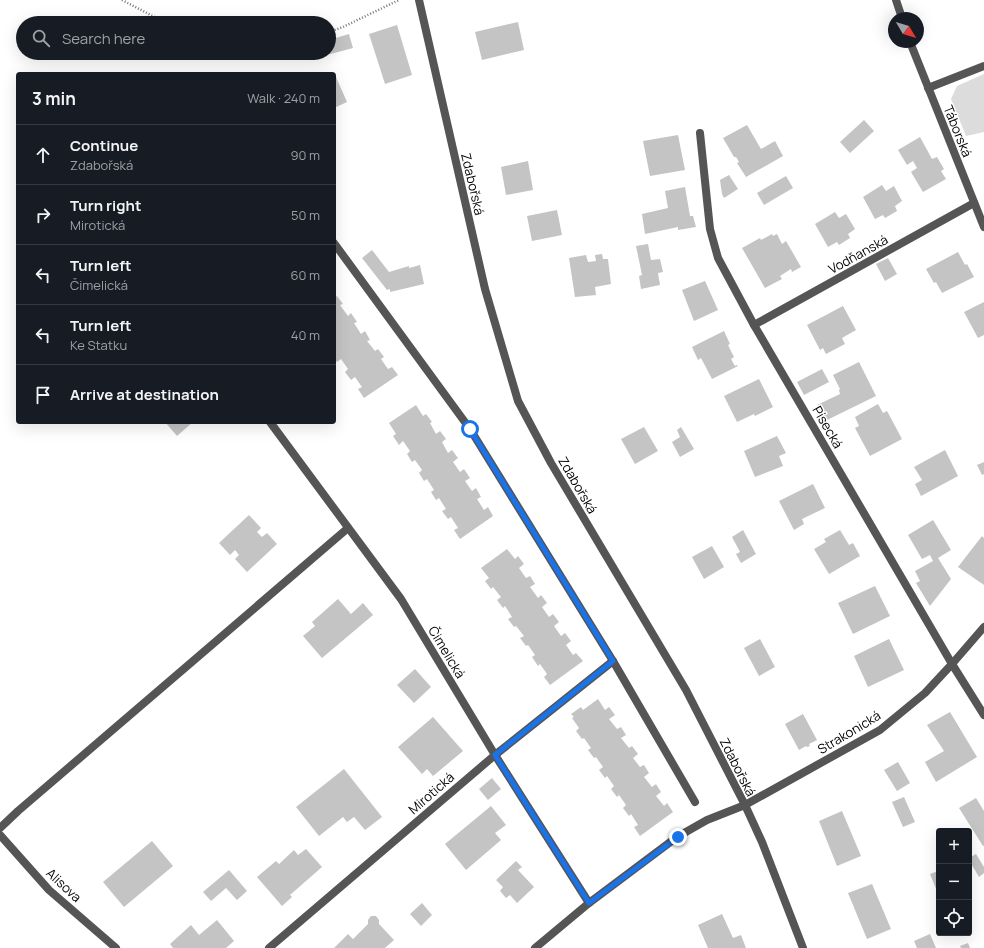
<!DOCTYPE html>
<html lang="en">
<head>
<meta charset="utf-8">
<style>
  :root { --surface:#171b24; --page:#242831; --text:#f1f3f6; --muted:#9ea1a6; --line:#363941 }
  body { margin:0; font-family:Manrope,sans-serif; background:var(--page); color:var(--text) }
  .controls { position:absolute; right:12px; bottom:12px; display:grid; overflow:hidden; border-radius:4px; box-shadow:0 4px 16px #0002 }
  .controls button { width:36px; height:36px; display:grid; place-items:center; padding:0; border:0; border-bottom:1px solid var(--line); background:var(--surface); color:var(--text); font:20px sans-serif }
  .compass { position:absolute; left:888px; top:12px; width:36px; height:36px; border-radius:50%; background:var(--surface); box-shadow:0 4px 16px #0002; rotate:128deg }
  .stop { position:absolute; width:12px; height:12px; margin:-9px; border:3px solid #1a73e8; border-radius:50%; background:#fff }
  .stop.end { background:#1a73e8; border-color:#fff; box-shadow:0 1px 4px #0008 }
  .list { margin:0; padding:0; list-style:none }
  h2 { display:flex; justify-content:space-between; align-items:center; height:52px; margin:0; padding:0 16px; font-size:17px }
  h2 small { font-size:13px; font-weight:400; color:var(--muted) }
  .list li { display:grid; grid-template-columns:26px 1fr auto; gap:12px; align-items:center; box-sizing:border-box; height:60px; padding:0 16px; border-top:1px solid var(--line) }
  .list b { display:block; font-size:15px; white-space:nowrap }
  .list p { margin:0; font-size:13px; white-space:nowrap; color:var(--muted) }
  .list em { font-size:13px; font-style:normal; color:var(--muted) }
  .icon { flex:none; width:22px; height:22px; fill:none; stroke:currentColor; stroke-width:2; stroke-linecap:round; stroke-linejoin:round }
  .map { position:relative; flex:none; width:984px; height:948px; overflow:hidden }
  .search { position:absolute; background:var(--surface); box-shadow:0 4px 16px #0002; left:16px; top:16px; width:320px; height:44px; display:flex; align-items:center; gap:10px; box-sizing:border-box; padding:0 14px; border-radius:22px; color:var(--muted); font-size:15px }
  .panel { position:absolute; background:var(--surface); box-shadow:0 4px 16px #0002; left:16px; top:72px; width:320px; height:352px; border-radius:4px }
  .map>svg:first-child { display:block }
  .green { fill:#dcdcdc }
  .building { fill:#c4c4c4 }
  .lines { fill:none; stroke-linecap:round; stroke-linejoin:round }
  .path { stroke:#777; stroke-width:2.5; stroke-dasharray:1 2; stroke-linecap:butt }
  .minor { stroke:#555; stroke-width:8 }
  .tertiary { stroke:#555; stroke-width:8 }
  .route { stroke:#1a73e8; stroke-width:5 }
  .labels { text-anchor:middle; stroke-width:3; stroke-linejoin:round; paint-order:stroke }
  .street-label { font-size:13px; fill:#000; stroke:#fff }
</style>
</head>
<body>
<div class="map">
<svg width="984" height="948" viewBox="0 0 984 948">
  <rect width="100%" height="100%" fill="#fff"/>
  <polygon class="green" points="984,74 984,132 966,136 951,99 957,86"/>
  <g class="building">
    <polygon points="518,22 524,50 482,60 475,32"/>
    <polygon points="397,25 412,75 385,84 369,34"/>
    <polygon points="349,34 353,48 323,56 322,53 329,53 329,40"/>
    <polygon points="336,77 347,102 334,108 334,78"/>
    <polygon points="864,120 874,131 850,153 840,142"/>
    <polygon points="747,125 761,149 775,141 783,156 746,177 737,163 739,162 736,157 734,157 723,138"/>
    <polygon points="678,135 685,170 650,176 643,141"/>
    <polygon points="920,137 932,159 937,157 944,169 941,171 946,179 923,192 911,172 917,168 913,161 907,165 898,150"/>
    <polygon points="528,161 533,190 506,195 501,167"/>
    <polygon points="729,175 738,189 724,198 722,194 720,180"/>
    <polygon points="786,176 793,188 764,205 757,193"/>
    <polygon points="882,185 886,191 894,186 902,201 895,206 897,211 885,218 883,215 875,219 863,197"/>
    <polygon points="685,187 690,216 693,216 696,227 678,230 678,227 645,234 642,214 668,208 665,191"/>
    <polygon points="557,210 562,235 532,241 527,216"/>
    <polygon points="835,212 839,218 846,214 855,229 848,234 850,238 839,245 837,242 828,247 815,224"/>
    <polygon points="772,234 773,236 777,234 782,244 786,241 801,267 792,272 791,269 780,276 782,279 765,288 742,248 760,238 761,240"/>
    <polygon points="648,244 651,260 660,259 663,272 658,273 660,285 641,289 639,276 642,275 636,246"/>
    <polygon points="372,250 389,272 409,266 409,268 420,265 424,284 390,292 390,289 387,290 362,258"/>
    <polygon points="958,252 965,265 967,264 974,277 942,293 936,282 934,283 926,269"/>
    <polygon points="602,254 603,259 608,259 611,284 595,287 596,295 575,297 569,258 586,255 588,262 596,261 595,255"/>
    <polygon points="888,258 897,274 885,281 876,264"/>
    <polygon points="705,281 718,310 694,321 682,290"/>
    <polygon points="337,296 343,304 340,305 348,316 351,313 357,322 354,323 361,334 365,331 370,340 367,341 375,351 378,349 384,357 381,359 388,369 392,367 398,375 364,398 358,389 362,387 355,377 351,380 345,372 348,369 341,359 337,362 334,358 334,298"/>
    <polygon points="984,302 984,335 978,338 964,312"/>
    <polygon points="843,306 856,330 842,338 845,344 826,354 823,348 820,350 807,325"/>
    <polygon points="724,331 730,344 728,345 734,357 731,359 735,366 737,365 738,366 712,379 701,358 698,360 692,347"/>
    <polygon points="859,362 876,396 825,421 817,405 840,394 839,390 840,389 833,375"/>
    <polygon points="822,369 829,382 804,395 797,382"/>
    <polygon points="759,379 773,407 755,416 754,414 737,422 724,396"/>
    <polygon points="878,404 883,413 887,411 902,439 870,456 855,428 859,426 855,417"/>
    <polygon points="416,405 423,416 426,414 432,422 430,423 436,434 440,431 446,439 442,442 448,453 452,450 458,458 453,462 460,472 464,469 470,478 465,481 472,491 476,488 481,497 477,499 484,510 488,507 493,516 460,539 454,530 458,528 451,517 448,519 442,511 446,509 439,498 436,500 431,492 434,490 427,479 424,481 419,473 422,470 415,460 412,462 407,454 410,451 403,441 399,445 393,436 396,434 389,423"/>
    <polygon points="165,422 193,422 177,436"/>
    <polygon points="644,427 658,451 635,464 621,439"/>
    <polygon points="681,427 694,449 680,457 672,442 680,437 677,430"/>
    <polygon points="777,436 786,453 779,456 783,466 755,477 744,451"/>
    <polygon points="945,450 958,476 921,496 915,484 922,480 914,467"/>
    <polygon points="984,462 984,474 982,475 977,465"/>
    <polygon points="813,484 825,508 802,519 804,524 794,530 779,501"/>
    <polygon points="249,515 261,528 257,532 262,537 267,533 277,544 247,572 235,559 239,555 235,550 230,555 219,543"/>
    <polygon points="933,520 951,550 938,558 951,579 930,606 916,583 920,581 915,571 933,561 930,555 922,559 908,535"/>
    <polygon points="743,530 756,554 741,563 736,554 740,552 732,537"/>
    <polygon points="840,530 849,545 853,543 860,556 829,574 814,549 826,542 824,539"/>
    <polygon points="982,536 984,538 984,585 958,567"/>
    <polygon points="712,546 724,567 704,579 692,557"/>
    <polygon points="507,549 515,559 518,556 524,564 519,568 526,578 530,576 535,584 530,587 538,598 541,595 547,603 542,607 549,617 553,614 559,622 554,626 561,636 565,633 571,641 566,645 573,655 576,653 583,661 550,685 544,677 547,674 540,664 538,666 532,657 535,655 528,645 526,646 520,638 524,636 516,626 514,627 508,619 512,617 505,606 503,608 497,600 501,597 493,587 491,589 485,581 489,578 481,568"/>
    <polygon points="875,586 890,616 853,634 838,603"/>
    <polygon points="338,599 351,614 363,603 373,615 322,658 303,636 315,626 312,622"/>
    <polygon points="760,639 775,667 759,676 744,648"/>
    <polygon points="889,639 904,670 868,687 854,656"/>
    <polygon points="415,669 431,687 414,703 397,685"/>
    <polygon points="598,699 605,710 609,707 615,715 609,719 617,729 621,727 626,735 621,738 629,748 632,746 638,754 633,758 640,767 644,765 649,773 644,777 652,787 656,784 661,792 656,796 664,806 667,803 673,812 640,836 634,827 638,825 631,814 629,816 623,808 626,805 619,795 617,797 611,789 614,786 607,776 605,778 599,770 603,767 596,757 594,758 588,750 591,748 584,738 582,739 576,731 579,728 572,718 574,717 571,714 581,707 583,710"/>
    <polygon points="950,712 977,757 936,782 925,762 944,751 927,725"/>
    <polygon points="803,714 817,740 809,744 810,746 807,747 806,746 799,750 785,724"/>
    <polygon points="433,717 463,751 433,776 427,769 422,774 398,747"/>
    <polygon points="898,762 910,783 897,791 884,770"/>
    <polygon points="344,769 382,817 365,830 354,817 347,822 343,817 319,836 296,807"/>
    <polygon points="492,778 501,789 488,800 479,789"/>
    <polygon points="904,797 915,822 903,827 892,802"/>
    <polygon points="976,798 984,811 984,846 983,846 959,808"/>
    <polygon points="491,806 506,825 495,833 501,840 466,870 445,844"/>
    <polygon points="842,811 861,856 837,866 819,821"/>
    <polygon points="152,841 173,866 124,907 103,882"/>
    <polygon points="306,849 322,867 290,895 292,897 282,906 257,877 276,861 279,864 294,850 298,855"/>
    <polygon points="976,854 984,867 984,873 979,877 969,860 969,858"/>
    <polygon points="516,861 522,867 518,870 534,887 517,903 510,895 506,898 500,891 503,887 496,880"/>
    <polygon points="229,870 247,891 237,900 226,888 211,901 203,892"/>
    <polygon points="938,871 939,873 939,896 930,874"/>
    <polygon points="872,884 891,929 867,939 848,893"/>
    <polygon points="422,903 432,915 421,926 410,914"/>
    <polygon points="722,914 733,938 741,935 746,948 708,948 698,925"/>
    <polygon points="371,916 376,916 379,920 379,924 394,940 385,948 334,948 348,934 353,939 368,924 368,920"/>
    <polygon points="217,920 234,941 226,948 173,948 170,944 191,925 199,935"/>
    <polygon points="930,934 936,948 917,948 914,941"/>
    <polygon points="968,943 970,948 961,948 960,946"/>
  </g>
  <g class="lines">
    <g class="path">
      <polyline points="122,0 166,23"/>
      <polyline points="329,32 343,27 399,0"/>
    </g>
    <g class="minor">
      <polyline points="896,0 902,18"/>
      <polyline points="910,42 984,227"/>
      <polyline points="928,88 984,66"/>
      <polyline points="700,133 710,229 718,258 754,325 952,664 984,715"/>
      <polyline points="334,243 470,429 613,661 695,802"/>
      <polyline points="754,325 974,203"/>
      <polyline points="270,422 401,599 495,755 589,903"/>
      <polyline points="0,828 18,811 348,528"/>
      <polyline points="0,835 49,890 116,948"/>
      <polyline points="269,948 495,755 613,661"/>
      <polyline points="535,948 589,903 677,837 707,820 745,805 880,730 925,693 952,664 984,627"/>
    </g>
    <polyline class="tertiary" points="419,0 485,289 518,401 551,463 686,690 745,805 762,842 803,948"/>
  </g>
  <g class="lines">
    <polyline class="route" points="470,429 613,661 495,755 589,903 678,837"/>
  </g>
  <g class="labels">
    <g class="street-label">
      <text transform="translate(958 131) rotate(68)" y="5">Táborská</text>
      <text transform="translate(473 184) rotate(77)" y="5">Zdabořská</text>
      <text transform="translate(858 254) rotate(-29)" y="5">Vodňanská</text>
      <text transform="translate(828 427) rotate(60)" y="5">Písecká</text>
      <text transform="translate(578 485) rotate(60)" y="5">Zdabořská</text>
      <text transform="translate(447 652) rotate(59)" y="5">Čimelická</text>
      <text transform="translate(849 732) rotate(-31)" y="5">Strakonická</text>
      <text transform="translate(738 767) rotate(63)" y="5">Zdabořská</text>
      <text transform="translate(431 793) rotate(-41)" y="5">Mirotická</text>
      <text transform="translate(64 885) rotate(43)" y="5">Alisova</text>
    </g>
  </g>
</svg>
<div class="controls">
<button>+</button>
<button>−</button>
<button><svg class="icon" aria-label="locate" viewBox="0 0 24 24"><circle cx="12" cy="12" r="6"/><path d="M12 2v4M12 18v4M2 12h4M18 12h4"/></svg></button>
</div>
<svg class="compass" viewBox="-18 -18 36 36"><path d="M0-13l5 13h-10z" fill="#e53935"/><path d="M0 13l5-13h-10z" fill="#9ea1a6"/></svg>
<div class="stop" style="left:470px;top:429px"></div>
<div class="stop end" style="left:678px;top:837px"></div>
<div class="search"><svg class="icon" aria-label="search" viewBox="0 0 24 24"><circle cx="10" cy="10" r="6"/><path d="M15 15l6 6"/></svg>Search here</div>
<section class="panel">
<h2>3 min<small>Walk · 240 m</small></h2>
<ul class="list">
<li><svg class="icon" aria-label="ahead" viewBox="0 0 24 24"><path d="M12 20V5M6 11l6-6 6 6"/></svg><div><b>Continue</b><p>Zdabořská</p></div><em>90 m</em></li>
<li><svg class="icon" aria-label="right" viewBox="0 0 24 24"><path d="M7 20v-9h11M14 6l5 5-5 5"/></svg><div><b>Turn right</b><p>Mirotická</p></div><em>50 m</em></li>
<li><svg class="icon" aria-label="left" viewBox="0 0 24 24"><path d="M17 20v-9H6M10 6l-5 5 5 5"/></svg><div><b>Turn left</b><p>Čimelická</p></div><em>60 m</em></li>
<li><svg class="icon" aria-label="left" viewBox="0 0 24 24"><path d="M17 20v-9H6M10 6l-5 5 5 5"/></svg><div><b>Turn left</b><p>Ke Statku</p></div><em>40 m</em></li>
<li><svg class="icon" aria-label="arrive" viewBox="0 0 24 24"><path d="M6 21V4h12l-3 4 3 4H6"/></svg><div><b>Arrive at destination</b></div></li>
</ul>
</section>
</div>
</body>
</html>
